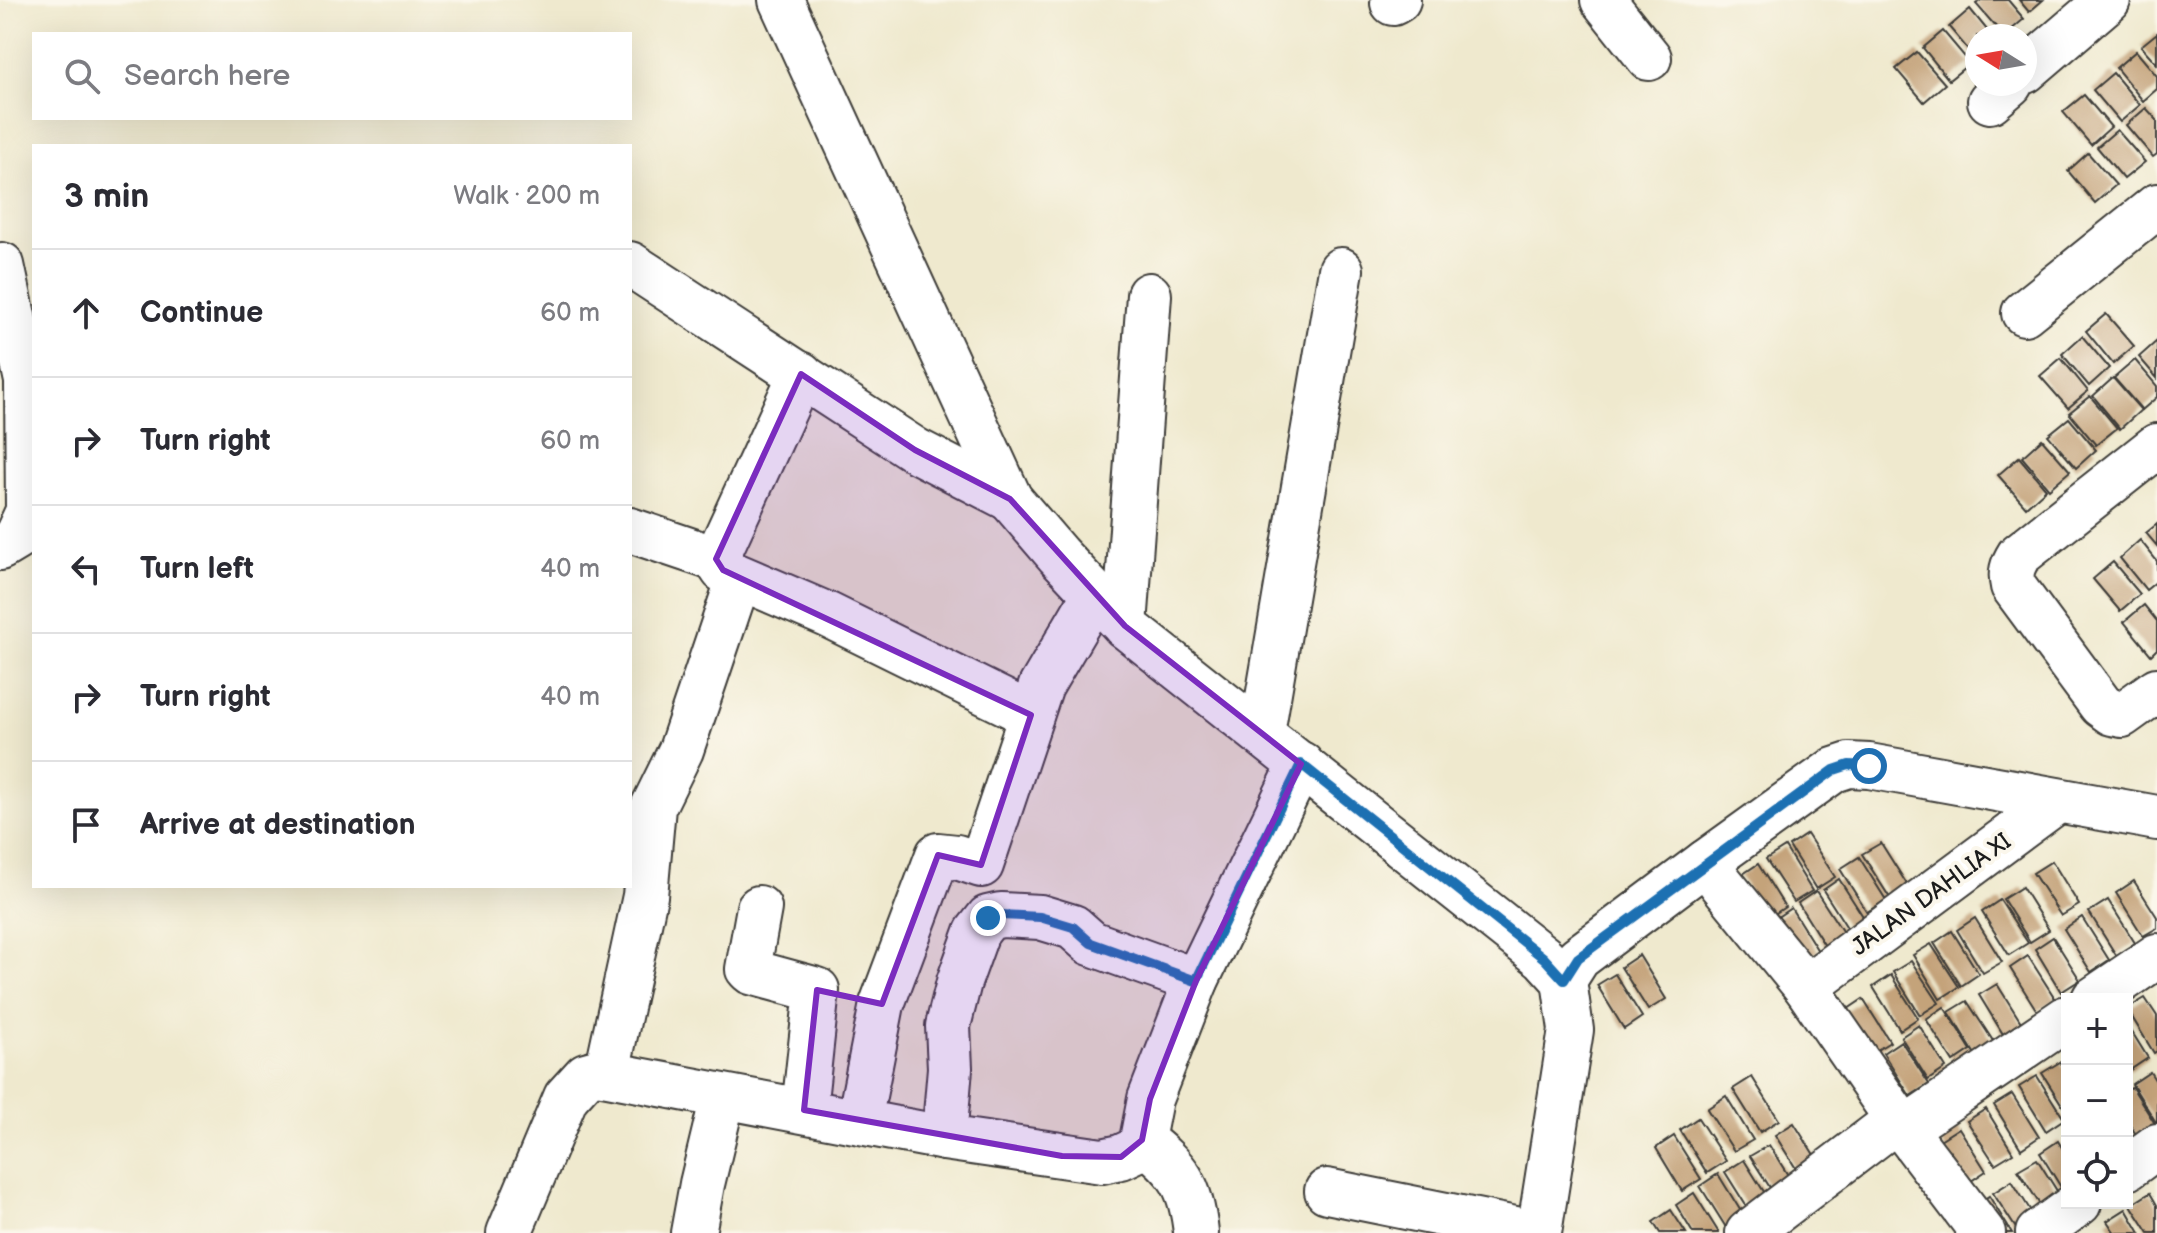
<!DOCTYPE html>
<html lang="en">
<head>
<meta charset="utf-8">
<style>
  :root { --surface:#fff; --page:#f7f7f7; --text:#2b2b33; --muted:#7c7c81; --line:#e1e1e2 }
  body { margin:0; font-family:"Balsamiq Sans",sans-serif; background:var(--page); color:var(--text) }
  .controls { position:absolute; right:24px; bottom:24px; display:grid; overflow:hidden; border-radius:0px; box-shadow:0 8px 32px #0002 }
  .controls button { width:72px; height:72px; display:grid; place-items:center; padding:0; border:0; border-bottom:2px solid var(--line); background:var(--surface); color:var(--text); font:40px sans-serif }
  .compass { position:absolute; left:1965px; top:24px; width:72px; height:72px; border-radius:50%; background:var(--surface); box-shadow:0 8px 32px #0002; rotate:281deg }
  .stop { position:absolute; width:24px; height:24px; margin:-18px; border:6px solid #1f6fb2; border-radius:50%; background:#fff }
  .stop.end { background:#1f6fb2; border-color:#fff; box-shadow:0 2px 8px #0008 }
  .list { margin:0; padding:0; list-style:none }
  h2 { display:flex; justify-content:space-between; align-items:center; height:104px; margin:0; padding:0 32px; font-size:34px }
  h2 small { font-size:26px; font-weight:400; color:var(--muted) }
  .list li { display:grid; grid-template-columns:52px 1fr auto; gap:24px; align-items:center; box-sizing:border-box; height:128px; padding:0 32px; border-top:2px solid var(--line) }
  .list b { display:block; font-size:30px; white-space:nowrap }
  .list em { font-size:26px; font-style:normal; color:var(--muted) }
  .icon { flex:none; width:44px; height:44px; fill:none; stroke:currentColor; stroke-width:2; stroke-linecap:round; stroke-linejoin:round }
  .map { position:relative; flex:none; width:2157px; height:1233px; overflow:hidden }
  .search { position:absolute; background:var(--surface); box-shadow:0 8px 32px #0002; left:32px; top:32px; width:600px; height:88px; display:flex; align-items:center; gap:20px; box-sizing:border-box; padding:0 28px; border-radius:0px; color:var(--muted); font-size:30px }
  .panel { position:absolute; background:var(--surface); box-shadow:0 8px 32px #0002; left:32px; top:144px; width:600px; height:744px; border-radius:0px }
  .map>svg:first-child { display:block }
  .building { fill:#c4a37a }
  .lines { fill:none; stroke-linecap:round; stroke-linejoin:round }
  .minor-casing { stroke:#3c3b37; stroke-width:48 }
  .minor { stroke:#fff; stroke-width:44 }
  .route { stroke:#1f6fb2; stroke-width:10 }
  .marked { fill:#7b2cbf; fill-opacity:0.2; stroke:#7b2cbf; stroke-width:6; stroke-linejoin:round }
  .labels { text-anchor:middle; stroke-width:8; stroke-linejoin:round; paint-order:stroke }
  .street-label { font-size:24px; fill:#1c1c1c; stroke:#fbf7ec }
</style>
</head>
<body>
<div class="map">
<svg width="2157" height="1233" viewBox="0 0 2157 1233">
  <rect width="100%" height="100%" fill="#fbf7ec"/>
  <filter id="ink" filterUnits="userSpaceOnUse"><feTurbulence type="fractalNoise" baseFrequency=".0125" numOctaves="2"/><feDisplacementMap in="SourceGraphic" scale="16" xChannelSelector="R" yChannelSelector="G"/><feConvolveMatrix kernelMatrix="1 2 1 2 8 2 1 2 1" color-interpolation-filters="sRGB"/></filter>
  <filter id="wash" filterUnits="userSpaceOnUse"><feTurbulence type="fractalNoise" baseFrequency=".006" numOctaves="4" result="noise"/><feDisplacementMap in="SourceGraphic" scale="32" xChannelSelector="R" yChannelSelector="G"/><feGaussianBlur stdDeviation="1.8" result="paint"/><feColorMatrix in="noise" values="0 0 0 0 0 0 0 0 0 0 0 0 0 0 0 0 0 1.4 0 .05"/><feComposite in="paint" operator="in"/></filter>
  <g filter="url(#wash)">
    <rect width="100%" height="100%" fill="#efe9ce"/>
    <g id="blocks">
      <g class="building">
        <polygon points="1981,0 2008,0 2024,19 2004,36 1976,4"/>
        <polygon points="2019,0 2043,0 2029,12"/>
        <polygon points="1970,9 1992,36 1977,36 1977,60 1949,27"/>
        <polygon points="1943,31 1970,63 1949,80 1923,48"/>
        <polygon points="2157,33 2157,64 2141,46"/>
        <polygon points="2136,51 2157,76 2157,89 2143,101 2116,68"/>
        <polygon points="1917,52 1945,84 1924,102 1896,69"/>
        <polygon points="2113,73 2140,105 2120,122 2093,90"/>
        <polygon points="2084,95 2111,127 2091,145 2063,112"/>
        <polygon points="2146,108 2157,120 2157,154 2153,157 2126,125"/>
        <polygon points="2117,130 2145,162 2124,179 2097,147"/>
        <polygon points="2088,153 2116,185 2095,203 2068,171"/>
        <polygon points="2106,314 2134,346 2113,364 2086,331"/>
        <polygon points="2082,336 2109,368 2089,386 2062,354"/>
        <polygon points="2157,341 2157,378 2139,357"/>
        <polygon points="2061,358 2088,391 2068,408 2040,376"/>
        <polygon points="2135,360 2157,386 2157,397 2142,410 2114,378"/>
        <polygon points="2113,378 2141,410 2120,429 2093,396"/>
        <polygon points="2090,396 2117,428 2096,445 2069,413"/>
        <polygon points="2069,418 2096,450 2076,468 2048,435"/>
        <polygon points="2042,439 2070,471 2049,489 2022,457"/>
        <polygon points="2019,457 2046,489 2026,507 1998,475"/>
        <polygon points="2157,524 2157,546 2146,533"/>
        <polygon points="2140,540 2157,561 2157,581 2146,590 2120,558"/>
        <polygon points="2113,562 2140,594 2120,611 2093,579"/>
        <polygon points="2144,605 2157,621 2157,649 2151,655 2124,622"/>
        <polygon points="1807,834 1835,877 1816,889 1789,846"/>
        <polygon points="1881,843 1908,886 1890,898 1862,854"/>
        <polygon points="1785,847 1812,891 1794,902 1766,859"/>
        <polygon points="1859,857 1886,900 1867,912 1840,869"/>
        <polygon points="2052,861 2079,905 2061,916 2033,873"/>
        <polygon points="1758,864 1785,907 1767,919 1740,876"/>
        <polygon points="1839,879 1864,918 1848,929 1823,890"/>
        <polygon points="2134,881 2157,917 2157,928 2143,936 2116,893"/>
        <polygon points="2022,887 2049,930 2030,942 2003,899"/>
        <polygon points="1816,891 1844,934 1825,946 1798,903"/>
        <polygon points="2000,900 2028,943 2009,955 1982,912"/>
        <polygon points="2108,900 2135,943 2116,955 2089,912"/>
        <polygon points="1791,908 1818,951 1800,963 1773,920"/>
        <polygon points="2082,917 2109,960 2091,972 2064,929"/>
        <polygon points="1975,918 2002,962 1983,973 1957,930"/>
        <polygon points="1952,931 1979,974 1961,986 1934,943"/>
        <polygon points="2053,937 2080,980 2061,992 2035,949"/>
        <polygon points="1931,944 1959,987 1940,999 1913,955"/>
        <polygon points="1639,955 1666,999 1648,1010 1621,967"/>
        <polygon points="2028,956 2056,1000 2037,1011 2010,968"/>
        <polygon points="1911,961 1939,1003 1920,1015 1893,972"/>
        <polygon points="1615,974 1642,1017 1624,1029 1597,985"/>
        <polygon points="1891,975 1918,1018 1900,1030 1873,987"/>
        <polygon points="1997,984 2024,1027 2006,1039 1979,995"/>
        <polygon points="2145,998 2157,1016 2157,1051 2154,1053 2127,1009"/>
        <polygon points="1863,999 1890,1042 1872,1053 1845,1011"/>
        <polygon points="1967,1001 1995,1044 1976,1056 1949,1012"/>
        <polygon points="1944,1007 1971,1050 1953,1062 1926,1019"/>
        <polygon points="2127,1024 2148,1058 2130,1070 2127,1065"/>
        <polygon points="1919,1025 1946,1068 1928,1080 1901,1037"/>
        <polygon points="1901,1041 1929,1084 1910,1096 1883,1053"/>
        <polygon points="2060,1062 2067,1072 2067,1113 2042,1073"/>
        <polygon points="2150,1072 2157,1083 2157,1124 2132,1084"/>
        <polygon points="2037,1076 2064,1119 2046,1131 2019,1087"/>
        <polygon points="1752,1077 1779,1120 1760,1132 1733,1089"/>
        <polygon points="2132,1087 2157,1127 2140,1141 2127,1120 2127,1089"/>
        <polygon points="2012,1094 2039,1137 2021,1149 1994,1105"/>
        <polygon points="1726,1096 1753,1140 1734,1151 1707,1109"/>
        <polygon points="1986,1109 2013,1153 1995,1164 1967,1121"/>
        <polygon points="1698,1118 1726,1161 1707,1173 1680,1130"/>
        <polygon points="1794,1123 1821,1166 1802,1178 1775,1135"/>
        <polygon points="1959,1128 1986,1171 1968,1183 1940,1140"/>
        <polygon points="1674,1136 1701,1179 1682,1191 1656,1148"/>
        <polygon points="2058,1141 2067,1156 2067,1197 2040,1153"/>
        <polygon points="1769,1145 1796,1188 1778,1200 1750,1156"/>
        <polygon points="2037,1159 2064,1202 2046,1214 2018,1170"/>
        <polygon points="1744,1160 1771,1203 1752,1215 1725,1172"/>
        <polygon points="1718,1174 1745,1218 1727,1229 1700,1186"/>
        <polygon points="2012,1181 2039,1224 2019,1233 1993,1193"/>
        <polygon points="1694,1193 1719,1233 1693,1233 1676,1205"/>
        <polygon points="2150,1193 2157,1205 2157,1233 2149,1233 2131,1205"/>
        <polygon points="1989,1196 2012,1233 1986,1233 1970,1208"/>
        <polygon points="2126,1209 2140,1233 2115,1233 2107,1221"/>
        <polygon points="1671,1210 1686,1233 1660,1233 1653,1222"/>
      </g>
    </g>
  </g>
  <g filter="url(#ink)">
    <use href="#blocks" fill-opacity="0" stroke="#3c3b37" stroke-width="2"/>
    <g class="lines">
      <g class="minor-casing">
        <g id="minor">
          <polyline points="781,0 1010,499 1058,555 1125,626 1544,958 1564,980 1571,1030 1539,1233"/>
          <polyline points="1603,0 1649,58"/>
          <polyline points="1393,3 1398,0"/>
          <polyline points="2025,71 2108,0"/>
          <polyline points="1990,101 2010,84"/>
          <polyline points="630,264 915,450 1010,499"/>
          <polyline points="2024,313 2157,206"/>
          <path d="M2157 446 2019 555C2012 566 2010 573 2013 586L2101 705 2112 713 2122 715 2157 690"/>
          <polyline points="630,530 716,559 801,374"/>
          <polyline points="0,548 15,539 28,511 27,381 2,265"/>
          <polyline points="717,561 723,570 828,615 1031,715"/>
          <polyline points="1125,626 1149,295"/>
          <polyline points="1262,733 1341,270"/>
          <polyline points="1706,862 1834,770 1849,765 1869,766 2157,818"/>
          <polyline points="759,908 748,969 751,972 817,990 804,1110"/>
          <polyline points="1564,980 1578,958 1706,862 1721,883 1806,987 1904,1129 1983,1233"/>
          <polyline points="1806,987 2057,801"/>
          <polyline points="2094,999 2157,956"/>
          <polyline points="607,1072 645,896 653,807 681,750 739,578"/>
          <polyline points="859,1121 882,1004 938,855 957,857 981,865 1041,686 1095,594"/>
          <polyline points="1904,1129 2067,1018"/>
          <polyline points="944,1138 950,1068 948,1026 959,982 977,932 988,918 1001,915 1040,917 1073,927 1091,943 1196,981"/>
          <path d="M1142 1140C1179 1169 1191 1185 1196 1233"/>
          <polyline points="2127,1168 2157,1146"/>
          <polyline points="1327,1191 1535,1233"/>
          <polyline points="509,1233 566,1097 586,1075 597,1072 944,1138 1102,1161 1121,1157 1136,1150 1142,1140 1150,1099 1196,981 1301,764"/>
          <polyline points="693,1233 702,1184 723,1097"/>
          <polyline points="1748,1233 1898,1119"/>
          <polyline points="2038,1233 2079,1203"/>
        </g>
      </g>
      <use href="#minor" class="minor"/>
    </g>
  </g>
  <g class="lines" filter="url(#ink)">
    <polyline class="route" points="988,918 1001,915 1040,917 1073,927 1091,943 1196,981 1301,764 1544,958 1564,980 1578,958 1834,770 1849,765 1869,766"/>
  </g>
  <path class="marked" d="M801 374 915 450 1010 499 1125 626 1301 764 1196 981 1150 1099 1142 1140 1121 1157 1062 1156 804 1110 817 990 882 1004 938 855 981 865 1031 715 723 570 716 559Z"/>
  <g class="labels">
    <g class="street-label">
      <text transform="translate(1931 894) rotate(-36)" y="8">JALAN DAHLIA XI</text>
    </g>
  </g>
</svg>
<div class="controls">
<button>+</button>
<button>−</button>
<button><svg class="icon" aria-label="locate" viewBox="0 0 24 24"><circle cx="12" cy="12" r="6"/><path d="M12 2v4M12 18v4M2 12h4M18 12h4"/></svg></button>
</div>
<svg class="compass" viewBox="-18 -18 36 36"><path d="M0-13l5 13h-10z" fill="#e53935"/><path d="M0 13l5-13h-10z" fill="#7c7c81"/></svg>
<div class="stop" style="left:1869px;top:766px"></div>
<div class="stop end" style="left:988px;top:918px"></div>
<div class="search"><svg class="icon" aria-label="search" viewBox="0 0 24 24"><circle cx="10" cy="10" r="6"/><path d="M15 15l6 6"/></svg>Search here</div>
<section class="panel">
<h2>3 min<small>Walk · 200 m</small></h2>
<ul class="list">
<li><svg class="icon" aria-label="ahead" viewBox="0 0 24 24"><path d="M12 20V5M6 11l6-6 6 6"/></svg><div><b>Continue</b></div><em>60 m</em></li>
<li><svg class="icon" aria-label="right" viewBox="0 0 24 24"><path d="M7 20v-9h11M14 6l5 5-5 5"/></svg><div><b>Turn right</b></div><em>60 m</em></li>
<li><svg class="icon" aria-label="left" viewBox="0 0 24 24"><path d="M17 20v-9H6M10 6l-5 5 5 5"/></svg><div><b>Turn left</b></div><em>40 m</em></li>
<li><svg class="icon" aria-label="right" viewBox="0 0 24 24"><path d="M7 20v-9h11M14 6l5 5-5 5"/></svg><div><b>Turn right</b></div><em>40 m</em></li>
<li><svg class="icon" aria-label="arrive" viewBox="0 0 24 24"><path d="M6 21V4h12l-3 4 3 4H6"/></svg><div><b>Arrive at destination</b></div></li>
</ul>
</section>
</div>
</body>
</html>
